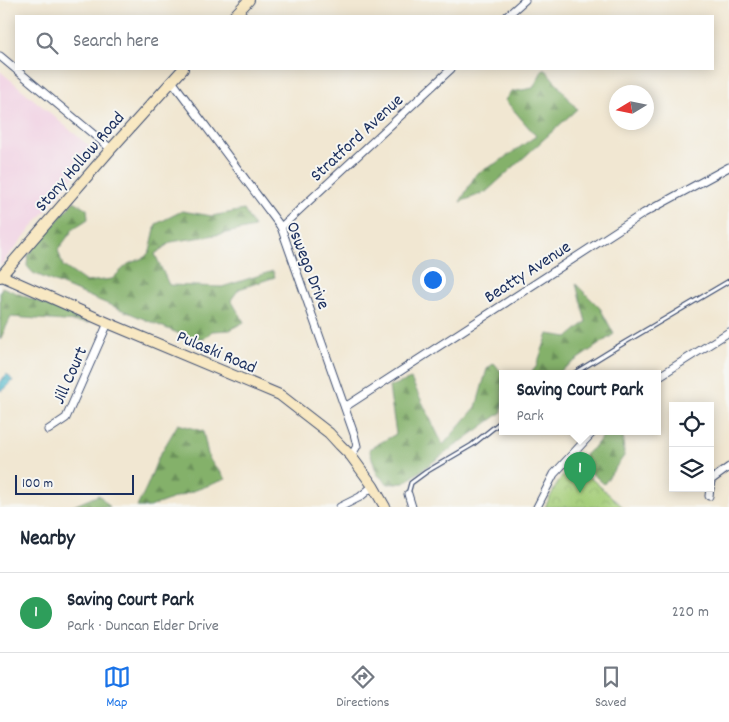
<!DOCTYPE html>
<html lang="en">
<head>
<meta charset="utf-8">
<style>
  :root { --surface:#fff; --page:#f2f2f3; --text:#1f2937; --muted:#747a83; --line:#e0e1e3; --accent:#1a73e8 }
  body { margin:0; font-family:Dekko,sans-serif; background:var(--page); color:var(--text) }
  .controls { position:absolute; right:15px; bottom:15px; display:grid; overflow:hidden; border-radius:0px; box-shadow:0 2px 12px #0003 }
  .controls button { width:45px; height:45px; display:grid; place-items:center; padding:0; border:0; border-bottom:1px solid var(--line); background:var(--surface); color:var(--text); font:25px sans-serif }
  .compass { position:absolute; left:609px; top:85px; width:45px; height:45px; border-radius:50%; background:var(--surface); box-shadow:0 2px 12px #0003; rotate:260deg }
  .scale { position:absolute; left:15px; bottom:12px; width:119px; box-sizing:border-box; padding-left:5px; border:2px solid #1b2f5e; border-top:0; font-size:14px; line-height:18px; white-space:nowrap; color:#1b2f5e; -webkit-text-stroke:4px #f6f6f2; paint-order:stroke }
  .you { position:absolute; left:432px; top:279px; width:18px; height:18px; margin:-12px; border:4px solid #fff; border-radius:50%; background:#1a73e8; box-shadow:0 0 0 8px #1a73e833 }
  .badge { display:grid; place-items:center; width:32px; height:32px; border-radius:50%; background:var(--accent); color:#fff; font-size:16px; font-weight:700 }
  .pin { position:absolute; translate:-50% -41px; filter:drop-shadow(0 1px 2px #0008) }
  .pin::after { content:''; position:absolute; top:26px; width:18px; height:15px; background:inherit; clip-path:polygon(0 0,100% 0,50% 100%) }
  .popup { position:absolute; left:499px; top:370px; width:162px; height:65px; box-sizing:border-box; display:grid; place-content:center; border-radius:0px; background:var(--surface); filter:drop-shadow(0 1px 4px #0005); font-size:16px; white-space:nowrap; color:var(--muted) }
  .popup b { font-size:19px; color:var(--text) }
  .popup::after { content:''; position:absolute; left:50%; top:100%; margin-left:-10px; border:10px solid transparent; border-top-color:var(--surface) }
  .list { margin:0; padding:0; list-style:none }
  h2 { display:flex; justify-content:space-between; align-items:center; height:65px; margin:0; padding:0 20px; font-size:21px }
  h2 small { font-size:16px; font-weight:400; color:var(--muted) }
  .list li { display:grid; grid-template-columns:32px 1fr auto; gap:15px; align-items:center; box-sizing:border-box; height:80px; padding:0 20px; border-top:1px solid var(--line) }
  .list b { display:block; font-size:19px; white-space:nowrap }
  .list p { margin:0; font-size:16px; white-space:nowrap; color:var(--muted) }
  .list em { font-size:16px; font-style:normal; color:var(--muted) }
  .icon { flex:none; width:28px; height:28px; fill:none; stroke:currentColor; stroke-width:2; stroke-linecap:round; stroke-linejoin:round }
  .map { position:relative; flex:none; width:729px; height:507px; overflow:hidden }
  .search { position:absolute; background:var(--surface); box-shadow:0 2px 12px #0003; left:15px; right:15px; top:15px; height:55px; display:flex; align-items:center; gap:12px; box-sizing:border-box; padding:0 18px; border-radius:0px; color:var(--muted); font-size:19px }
  .sheet { height:145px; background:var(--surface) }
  nav { display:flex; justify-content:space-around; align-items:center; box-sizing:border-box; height:70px; border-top:1px solid var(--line); background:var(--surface); font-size:14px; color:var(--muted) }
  nav a { display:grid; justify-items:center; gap:2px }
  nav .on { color:var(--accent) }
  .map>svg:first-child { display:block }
  .built { fill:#f1d0e3 }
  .forest { fill:url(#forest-firs); stroke:#507064 }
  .park { fill:url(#park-crowns); stroke:#607e6c }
  .water { fill:url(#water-waves); stroke:#337294 }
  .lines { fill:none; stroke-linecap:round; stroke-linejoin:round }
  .lane-casing { stroke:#3b4b6f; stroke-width:5.5 }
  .street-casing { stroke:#3b4b6f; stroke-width:9 }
  .secondary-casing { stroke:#3b4b6f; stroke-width:12 }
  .lane { stroke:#fff; stroke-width:3 }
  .street { stroke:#fff; stroke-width:7 }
  .secondary { stroke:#f8e8c3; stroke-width:10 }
  .labels { text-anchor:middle; stroke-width:4; stroke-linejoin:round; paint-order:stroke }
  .street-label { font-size:18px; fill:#1b2f5e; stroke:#f6f6f2 }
</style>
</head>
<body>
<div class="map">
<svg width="729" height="507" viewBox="0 0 729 507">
  <defs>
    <pattern id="forest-firs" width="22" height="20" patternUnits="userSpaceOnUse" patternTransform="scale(1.25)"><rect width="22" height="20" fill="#84b16a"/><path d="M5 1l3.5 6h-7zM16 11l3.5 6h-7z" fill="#6b905a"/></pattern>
    <pattern id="park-crowns" width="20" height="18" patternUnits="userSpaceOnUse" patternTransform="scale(1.25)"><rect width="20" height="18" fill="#a6ce7a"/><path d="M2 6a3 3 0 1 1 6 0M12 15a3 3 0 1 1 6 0" fill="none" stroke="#8eb16c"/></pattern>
    <pattern id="water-waves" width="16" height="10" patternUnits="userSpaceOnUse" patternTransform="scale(1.25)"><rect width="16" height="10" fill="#4bb6c9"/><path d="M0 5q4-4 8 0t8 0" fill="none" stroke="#3e94a6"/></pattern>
  </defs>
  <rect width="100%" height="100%" fill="#f6f6f2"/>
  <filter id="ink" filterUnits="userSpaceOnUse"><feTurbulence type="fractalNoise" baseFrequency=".02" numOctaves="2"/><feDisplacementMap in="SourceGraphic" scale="10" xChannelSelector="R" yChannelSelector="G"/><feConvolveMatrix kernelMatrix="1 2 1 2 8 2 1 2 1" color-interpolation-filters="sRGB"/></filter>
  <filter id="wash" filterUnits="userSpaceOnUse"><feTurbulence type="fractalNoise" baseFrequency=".0096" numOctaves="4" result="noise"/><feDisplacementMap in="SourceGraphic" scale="20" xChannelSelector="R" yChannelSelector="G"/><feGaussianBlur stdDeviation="1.12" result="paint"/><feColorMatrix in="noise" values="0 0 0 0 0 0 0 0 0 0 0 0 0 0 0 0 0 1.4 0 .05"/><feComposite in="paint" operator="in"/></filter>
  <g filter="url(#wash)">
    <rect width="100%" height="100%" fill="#f1e7d2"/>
    <polygon class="built" points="0,71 95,151 0,266"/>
    <g class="forest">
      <polygon points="543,69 545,69 577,109 486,192 460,202 476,174 500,161 536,136 505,100 511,92 533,88"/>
      <polygon points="74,201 87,209 88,219 74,228 58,250 63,266 86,282 112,279 128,264 145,257 150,251 156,224 182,211 212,216 244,210 254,227 222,234 171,242 155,254 169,285 222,287 273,271 275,277 239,289 231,300 244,322 230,330 212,331 204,339 192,339 33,273 27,266 28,255"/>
      <polygon points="576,284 600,308 614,334 556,374 530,374 536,367 548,334 568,337 586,322"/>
      <polygon points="2,287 90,323 11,317 0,340 0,293"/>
      <polygon points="494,363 503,374 502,412 404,483 388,484 377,474 369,449 396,434 389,387 411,379 443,445 476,407 487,369"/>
      <polygon points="178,424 203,431 209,459 226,479 150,507 137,507 147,486 158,458"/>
      <polygon points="606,432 625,432 623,433 624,456 604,484 578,461 595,446"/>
      <polygon points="99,495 110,507 71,507"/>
    </g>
    <polygon class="park" points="575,464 623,507 545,507 559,480"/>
    <polygon class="water" points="7,374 13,381 1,391 0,390 0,381"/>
  </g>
  <g filter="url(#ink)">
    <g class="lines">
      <g class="lane-casing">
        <g id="lane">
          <polyline points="573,374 617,347 729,281"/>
          <polyline points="408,494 411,483 426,472 472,445 502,421"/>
        </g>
      </g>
      <g class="street-casing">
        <g id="street">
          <polyline points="507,16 525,0"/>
          <polyline points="0,56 111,149"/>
          <polyline points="172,81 281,227 354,434 357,446 351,456"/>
          <polyline points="281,227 451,69"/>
          <polyline points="658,377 729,332"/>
          <polyline points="345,407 644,213 729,167"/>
          <polyline points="48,430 66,418 108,323"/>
          <polyline points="710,488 711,480 729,467"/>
          <polyline points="408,494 412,507"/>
          <polyline points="709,496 710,488"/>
          <polyline points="340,507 360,497 373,486"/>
          <polyline points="537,507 554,474 593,432"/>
        </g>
      </g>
      <g class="secondary-casing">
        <g id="secondary">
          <polyline points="234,16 249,0"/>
          <polyline points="0,275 108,323 280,395 329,433 340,445 351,456 373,486 385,507"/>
          <polyline points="0,277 111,149 183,69"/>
        </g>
      </g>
      <use href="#lane" class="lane"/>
      <use href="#street" class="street"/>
      <use href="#secondary" class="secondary"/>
    </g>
  </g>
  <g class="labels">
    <g class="street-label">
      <text transform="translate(356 137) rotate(-43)" y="6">Stratford Avenue</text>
      <text transform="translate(79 161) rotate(-49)" y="6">Stony Hollow Road</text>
      <text transform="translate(309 265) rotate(69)" y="6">Oswego Drive</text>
      <text transform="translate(527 271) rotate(-33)" y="6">Beatty Avenue</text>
      <text transform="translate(217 351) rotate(23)" y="6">Pulaski Road</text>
      <text transform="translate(69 375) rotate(-66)" y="6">Jill Court</text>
    </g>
  </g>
</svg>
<div class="controls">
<button><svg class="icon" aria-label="locate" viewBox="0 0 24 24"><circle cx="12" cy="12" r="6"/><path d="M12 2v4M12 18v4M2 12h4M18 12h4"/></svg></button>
<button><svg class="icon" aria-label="layers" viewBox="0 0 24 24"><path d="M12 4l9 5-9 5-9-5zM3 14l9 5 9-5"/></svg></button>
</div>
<svg class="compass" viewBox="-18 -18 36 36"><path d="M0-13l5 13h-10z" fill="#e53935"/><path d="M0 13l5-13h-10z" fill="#747a83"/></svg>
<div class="scale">100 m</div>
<div class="you"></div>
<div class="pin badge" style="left:580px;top:493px;background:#2e9e5b">1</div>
<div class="popup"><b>Saving Court Park</b>Park</div>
<div class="search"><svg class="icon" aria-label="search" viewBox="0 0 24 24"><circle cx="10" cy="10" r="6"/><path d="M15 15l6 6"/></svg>Search here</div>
</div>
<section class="sheet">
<h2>Nearby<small></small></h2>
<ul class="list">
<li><span class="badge" style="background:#2e9e5b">1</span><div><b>Saving Court Park</b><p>Park · Duncan Elder Drive</p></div><em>220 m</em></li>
</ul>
</section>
<nav>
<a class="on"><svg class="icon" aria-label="map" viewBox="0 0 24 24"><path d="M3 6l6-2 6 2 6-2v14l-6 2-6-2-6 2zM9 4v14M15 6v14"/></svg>Map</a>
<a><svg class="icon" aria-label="directions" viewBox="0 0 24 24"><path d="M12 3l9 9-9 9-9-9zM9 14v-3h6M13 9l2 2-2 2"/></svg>Directions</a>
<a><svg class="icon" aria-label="saved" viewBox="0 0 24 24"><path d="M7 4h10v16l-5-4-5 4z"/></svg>Saved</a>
</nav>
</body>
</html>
